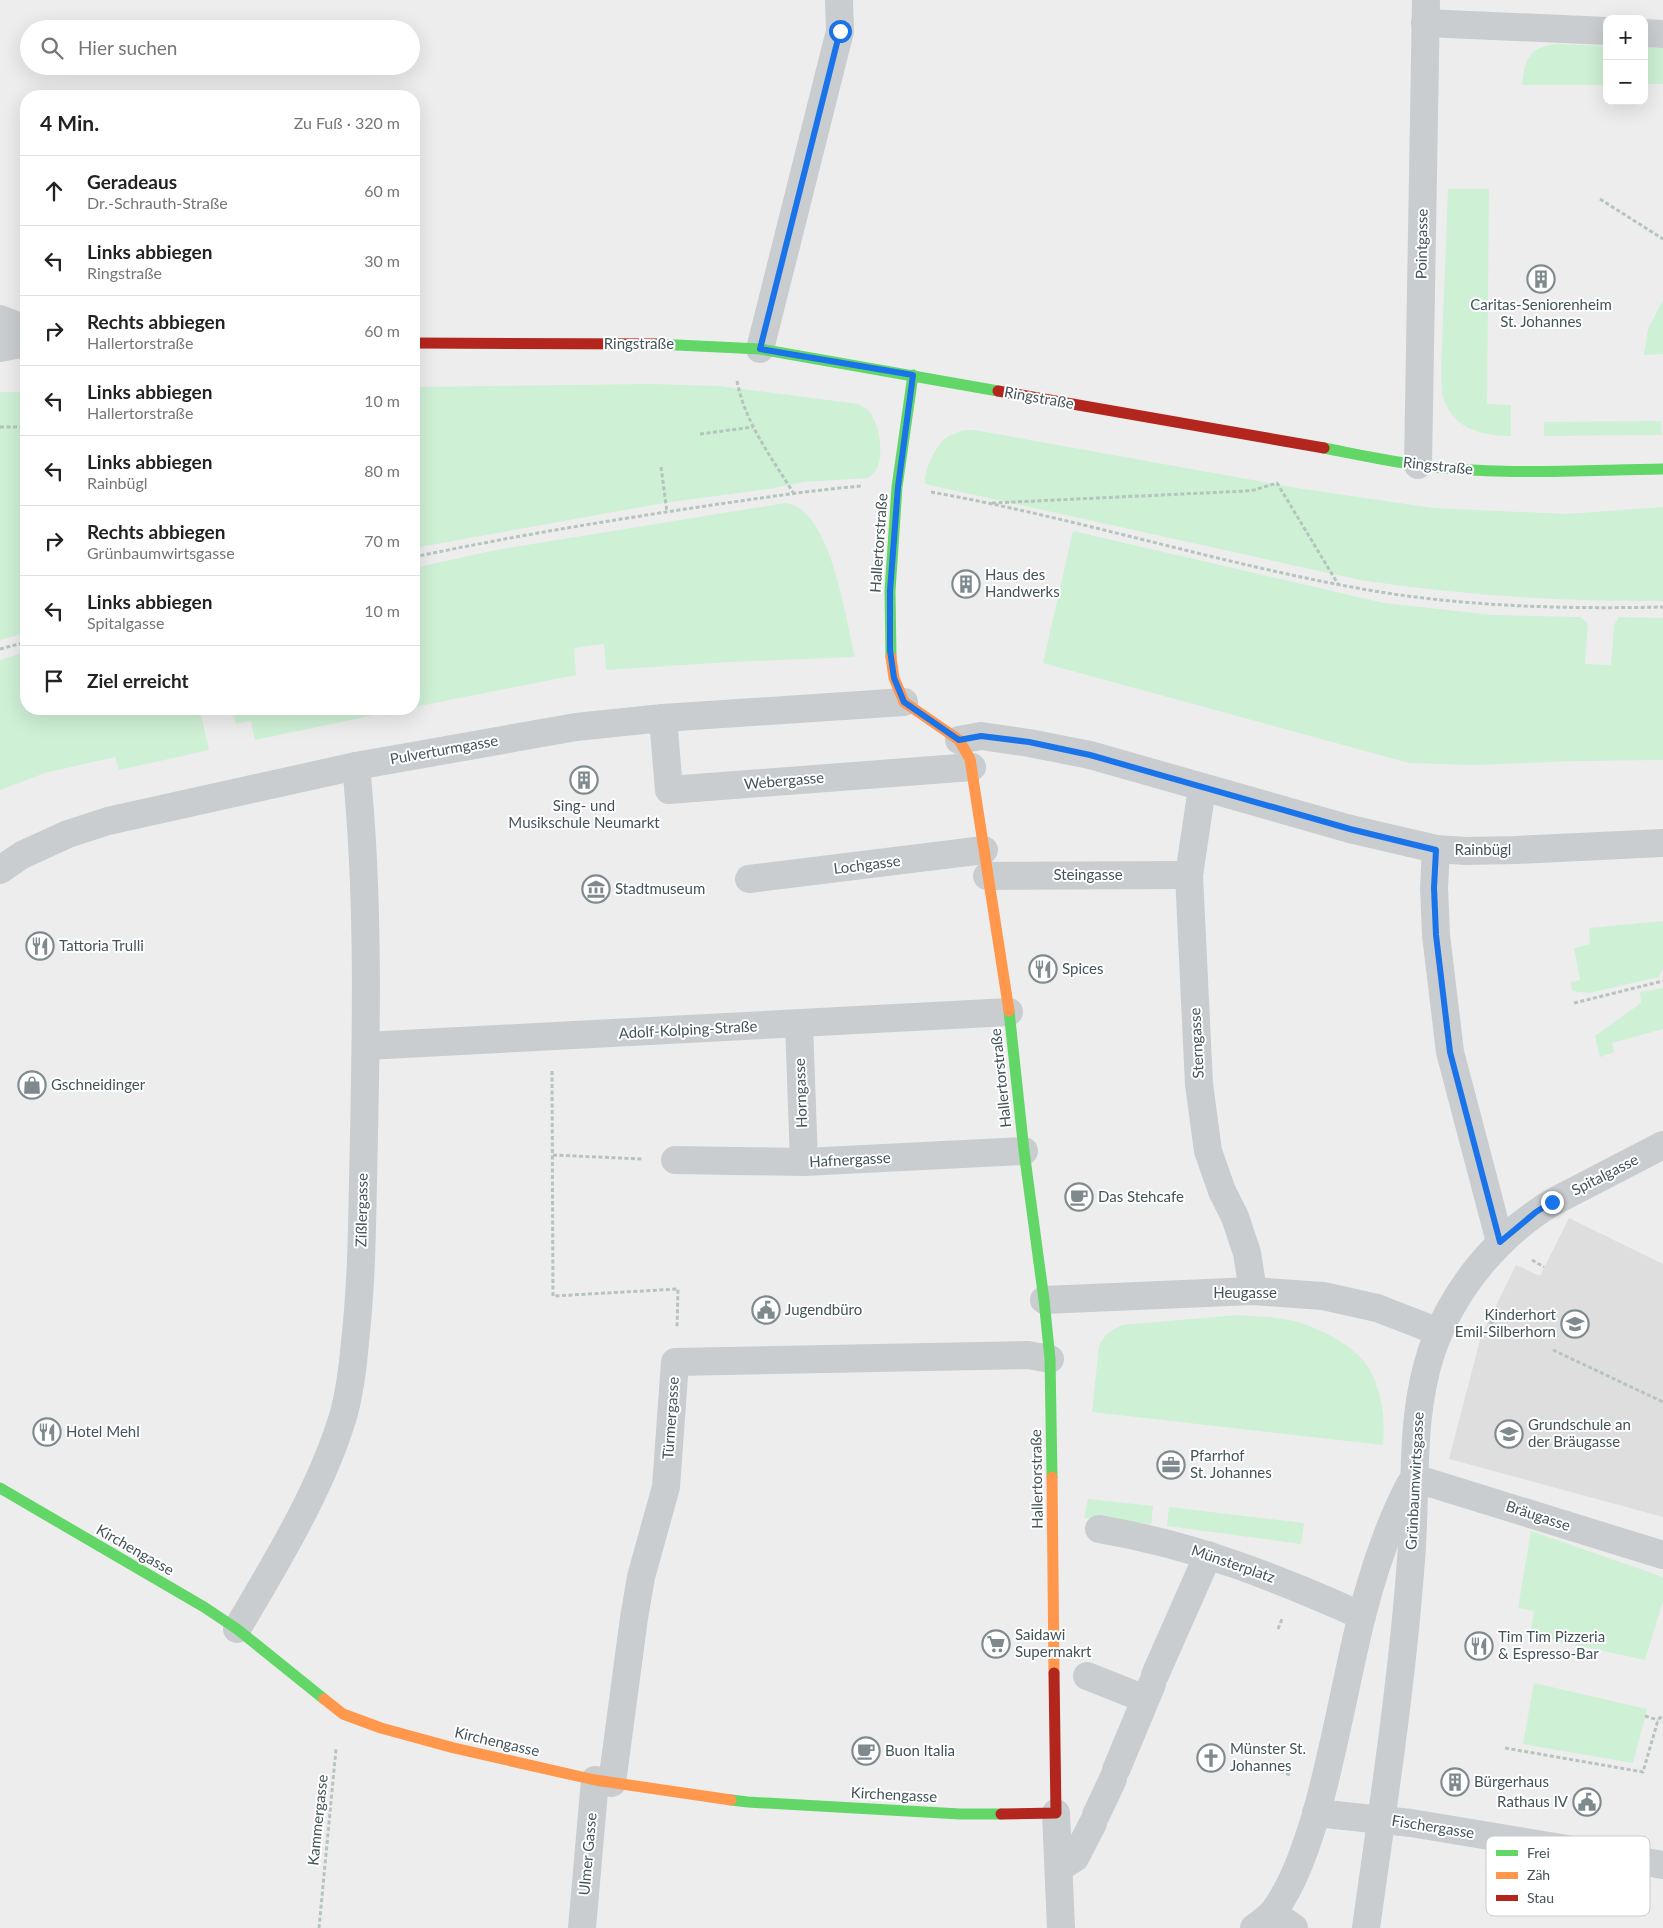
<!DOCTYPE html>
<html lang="de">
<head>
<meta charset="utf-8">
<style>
  :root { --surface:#fff; --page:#f6f6f6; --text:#222; --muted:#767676; --line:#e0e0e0 }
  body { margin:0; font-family:Lato,sans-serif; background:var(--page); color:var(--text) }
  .controls { position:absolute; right:15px; top:15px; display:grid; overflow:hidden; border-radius:10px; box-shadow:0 5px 20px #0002 }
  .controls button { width:45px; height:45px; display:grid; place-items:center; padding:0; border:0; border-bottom:1px solid var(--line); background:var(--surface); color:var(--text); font:25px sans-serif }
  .stop { position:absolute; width:15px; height:15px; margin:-11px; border:4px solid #1a73e8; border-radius:50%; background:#fff }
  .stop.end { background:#1a73e8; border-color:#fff; box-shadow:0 1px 5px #0008 }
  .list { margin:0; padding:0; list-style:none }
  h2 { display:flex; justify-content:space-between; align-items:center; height:65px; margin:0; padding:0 20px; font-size:21px }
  h2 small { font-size:16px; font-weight:400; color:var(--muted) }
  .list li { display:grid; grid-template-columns:32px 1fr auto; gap:15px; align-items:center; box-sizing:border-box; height:70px; padding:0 20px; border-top:1px solid var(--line) }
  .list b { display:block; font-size:19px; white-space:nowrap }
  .list p { margin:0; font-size:16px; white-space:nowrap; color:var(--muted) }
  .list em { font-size:16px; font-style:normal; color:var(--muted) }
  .icon { flex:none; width:28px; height:28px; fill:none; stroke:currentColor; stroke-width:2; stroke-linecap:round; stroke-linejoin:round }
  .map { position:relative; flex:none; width:1663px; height:1928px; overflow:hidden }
  .search { position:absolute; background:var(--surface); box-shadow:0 5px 20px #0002; left:20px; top:20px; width:400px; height:55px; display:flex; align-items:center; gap:12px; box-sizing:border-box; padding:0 18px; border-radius:28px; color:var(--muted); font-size:19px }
  .panel { position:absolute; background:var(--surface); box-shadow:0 5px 20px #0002; left:20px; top:90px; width:400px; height:625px; border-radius:20px }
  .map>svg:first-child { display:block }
  .education { fill:#dfdedf }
  .green { fill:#cef0d5 }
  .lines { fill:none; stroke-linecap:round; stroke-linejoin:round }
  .path { stroke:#b5c4bd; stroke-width:3; stroke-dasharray:4 2.5; stroke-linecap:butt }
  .street { stroke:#c9cdcf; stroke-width:28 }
  .fast { stroke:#63d668; stroke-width:11 }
  .slow { stroke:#ff974d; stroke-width:11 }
  .jam { stroke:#b3261e; stroke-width:11 }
  .route { stroke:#1a73e8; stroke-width:6 }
  .labels { text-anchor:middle; stroke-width:4; stroke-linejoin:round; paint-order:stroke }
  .street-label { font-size:15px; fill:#43545b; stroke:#fff }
  .poi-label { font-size:15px; fill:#43545b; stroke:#fff; text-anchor:start }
  .key { fill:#fff; stroke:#c7ccce; stroke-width:1 }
  .key-label { font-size:14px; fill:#43545b }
</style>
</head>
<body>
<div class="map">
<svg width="1663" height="1928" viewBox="0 0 1663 1928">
  <rect width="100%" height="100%" fill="#eeeded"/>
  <polygon class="education" points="1569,1218 1663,1264 1663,1517 1449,1459 1481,1336 1516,1265 1540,1276"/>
  <g class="green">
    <path d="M1557 44 1607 46V85H1522C1525 59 1529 47 1557 44Z"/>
    <polygon points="1644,47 1663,48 1663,84 1644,84"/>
    <path d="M1448 189H1489L1487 404 1511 405V436C1483 436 1455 430 1444 400 1441 392 1442 382 1441 373Z"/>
    <polygon points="1663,300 1663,354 1644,355 1648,329"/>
    <path d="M651 384 719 386 858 404C864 407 867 409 871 414 881 430 887 467 868 478L804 482 775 488 664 503 414 548V387Z"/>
    <polygon points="0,392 26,392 26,633 0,640"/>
    <polygon points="1661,421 1662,435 1544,436 1544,422"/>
    <path d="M965 430H975L1297 488 1433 508 1566 514 1663 507V601C1562 602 1460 595 1360 580L925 484C924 471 934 450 943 440 949 435 957 432 965 430Z"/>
    <path d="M785 503C831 507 846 621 855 657L730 662 606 670 604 644 574 648 576 675 414 707V568L496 550Z"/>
    <polygon points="1073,531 1384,603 1493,615 1580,617 1588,623 1585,664 1611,665 1614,625 1619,617 1663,618 1663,760 1579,761 1475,765 1409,763 1043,663"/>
    <polygon points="26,652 26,709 230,709 201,715 209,750 119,770 115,757 45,773 0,790 0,660"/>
    <polygon points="232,709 403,709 255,740 251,721 236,724"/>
    <polygon points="1663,921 1663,968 1659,977 1589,993 1572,991 1571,982 1580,980 1574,948 1590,944 1589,928"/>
    <polygon points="1663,988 1663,1029 1612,1043 1614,1052 1600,1057 1595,1036 1641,1003 1640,992"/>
    <path d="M1237 1315C1252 1317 1268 1316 1283 1319 1312 1323 1360 1346 1372 1374 1383 1398 1385 1420 1383 1445L1092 1412 1099 1346C1104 1335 1111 1330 1122 1325Z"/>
    <polygon points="1088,1499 1153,1506 1151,1524 1084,1518"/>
    <polygon points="1169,1507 1304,1523 1301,1544 1167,1526"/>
    <polygon points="1531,1531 1663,1577 1663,1601 1645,1660 1530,1635 1534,1611 1518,1608"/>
    <polygon points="1534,1683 1647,1709 1633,1763 1523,1744"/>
  </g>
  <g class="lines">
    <g class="path">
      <polyline points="1600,199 1663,239"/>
      <path d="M737 381C745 423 772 458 794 494"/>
      <polyline points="0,427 26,427"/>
      <polyline points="700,434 753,427"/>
      <polyline points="661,467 667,512"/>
      <path d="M931 492C1082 519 1229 567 1380 592 1474 607 1569 609 1663 607"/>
      <polyline points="992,503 1246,491 1254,490 1277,483 1338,584"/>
      <path d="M414 557C513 536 612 520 712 505 762 498 812 490 862 486"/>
      <polyline points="0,649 26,642"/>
      <polyline points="1574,1003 1663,981"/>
      <polyline points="552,1071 553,1296 678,1289 677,1327"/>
      <polyline points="553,1155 642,1159"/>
      <polyline points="1532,1260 1544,1267"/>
      <polyline points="1484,1319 1510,1332"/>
      <polyline points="1553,1350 1663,1402"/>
      <polyline points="1278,1629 1282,1619"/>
      <polyline points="1645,1716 1658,1720"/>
      <polyline points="1505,1748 1643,1772 1658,1720 1663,1715"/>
      <polyline points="1280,1771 1290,1775"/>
      <polyline points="319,1928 336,1749"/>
    </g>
    <g class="street">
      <polyline points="1425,23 1607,31"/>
      <polyline points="1644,33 1663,34"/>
      <polyline points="0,319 26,329"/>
      <polyline points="0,348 26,343"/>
      <polyline points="760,349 840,31 839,0"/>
      <polyline points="1418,465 1426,0"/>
      <polyline points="663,718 669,790 972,767"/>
      <polyline points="959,740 981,736 1029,743 1090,755 1350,829 1436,849 1466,851 1516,850 1663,843"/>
      <polyline points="1202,788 1189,875 1199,1084 1208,1151 1222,1191 1235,1217 1247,1253 1253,1291"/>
      <polyline points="1436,849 1434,888 1436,935 1450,1052 1500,1242"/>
      <polyline points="0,870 22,855 68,834 108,821 356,766 576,727 663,718 904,702"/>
      <polyline points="987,876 1189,875"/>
      <polyline points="749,879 984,850"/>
      <polyline points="799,1024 804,1162"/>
      <polyline points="366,1046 1009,1012"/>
      <polyline points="675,1160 804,1162 1024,1151"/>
      <polyline points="1044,1300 1253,1291 1323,1296 1377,1308 1439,1332"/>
      <polyline points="1414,1478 1663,1555"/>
      <path d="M1099 1529C1193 1545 1276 1577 1362 1616"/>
      <path d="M237 1629C277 1561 322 1488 344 1413 350 1390 353 1366 355 1342 361 1289 362 1235 363 1181 366 1043 370 904 356 766"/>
      <polyline points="1155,1675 1208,1555"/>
      <polyline points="1087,1676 1145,1699"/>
      <polyline points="1116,1770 1152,1684"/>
      <polyline points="612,1783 634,1618 641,1577 666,1487 675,1362 1028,1355 1050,1359"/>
      <polyline points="1056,1813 1061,1928"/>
      <polyline points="1316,1813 1411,1823 1663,1865"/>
      <polyline points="1096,1815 1113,1779"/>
      <polyline points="1059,1868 1075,1858 1093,1823"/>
      <polyline points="1273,1913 1294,1928"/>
      <polyline points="582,1928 595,1780"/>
      <path d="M1254 1928C1261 1923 1269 1917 1274 1911 1294 1883 1305 1850 1315 1818 1334 1752 1345 1685 1361 1619 1373 1572 1388 1526 1410 1484"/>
      <path d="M1366 1928C1383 1806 1402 1683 1411 1560 1417 1490 1409 1418 1432 1350 1453 1289 1498 1235 1553 1202L1663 1145"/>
    </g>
    <g class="fast">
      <polyline points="656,344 760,349 998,391"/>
      <path d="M1324 448C1355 454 1387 461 1418 465 1499 476 1582 470 1663 469"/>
      <polyline points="891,657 890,591 897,487 913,375"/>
      <polyline points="1009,1011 1024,1151 1044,1300 1050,1359 1052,1477"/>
      <polyline points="0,1488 204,1607 237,1629 324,1699"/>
      <polyline points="731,1800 748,1802 960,1814 1001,1814"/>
    </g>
    <g class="slow">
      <polyline points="891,657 894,678 904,702 959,740 970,759 1009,1011"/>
      <polyline points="1052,1477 1054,1673"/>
      <polyline points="324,1699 343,1714 381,1728 454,1748 595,1780 731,1800"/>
    </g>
    <g class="jam">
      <polyline points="414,343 656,344"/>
      <polyline points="998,391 1324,448"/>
      <polyline points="1001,1814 1056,1813 1054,1673"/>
    </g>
  </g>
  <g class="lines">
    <polyline class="route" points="840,31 760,349 913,375 898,487 890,591 890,650 894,678 904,702 959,740 981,736 1029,742 1090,755 1350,829 1436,850 1434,888 1436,935 1450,1052 1500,1242 1536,1212 1552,1202"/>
  </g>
  <defs>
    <g id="building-ring" transform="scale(1.4375)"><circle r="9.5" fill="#fff" stroke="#7f8a8e" stroke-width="1.5"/><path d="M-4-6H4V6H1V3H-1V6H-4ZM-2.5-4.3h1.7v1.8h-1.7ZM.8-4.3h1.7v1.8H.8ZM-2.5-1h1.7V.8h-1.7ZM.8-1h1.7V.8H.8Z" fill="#7f8a8e"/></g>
    <g id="museum-ring" transform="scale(1.4375)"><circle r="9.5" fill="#fff" stroke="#7f8a8e" stroke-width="1.5"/><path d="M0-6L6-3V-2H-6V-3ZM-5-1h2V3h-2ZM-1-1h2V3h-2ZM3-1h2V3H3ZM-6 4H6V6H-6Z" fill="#7f8a8e"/></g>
    <g id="restaurant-ring" transform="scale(1.4375)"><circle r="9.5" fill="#fff" stroke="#7f8a8e" stroke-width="1.5"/><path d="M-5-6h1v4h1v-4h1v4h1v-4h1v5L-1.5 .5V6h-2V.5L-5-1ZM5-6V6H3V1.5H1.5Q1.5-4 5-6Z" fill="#7f8a8e"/></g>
    <g id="shop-ring" transform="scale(1.4375)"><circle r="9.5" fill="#fff" stroke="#7f8a8e" stroke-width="1.5"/><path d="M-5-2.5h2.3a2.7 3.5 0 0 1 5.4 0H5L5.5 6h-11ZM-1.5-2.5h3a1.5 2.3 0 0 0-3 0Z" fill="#7f8a8e"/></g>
    <g id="cafe-ring" transform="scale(1.4375)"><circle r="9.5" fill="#fff" stroke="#7f8a8e" stroke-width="1.5"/><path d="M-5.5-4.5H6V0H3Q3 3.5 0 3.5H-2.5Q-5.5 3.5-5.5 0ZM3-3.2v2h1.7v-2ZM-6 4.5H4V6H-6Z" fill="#7f8a8e"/></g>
    <g id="civic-ring" transform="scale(1.4375)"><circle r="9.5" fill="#fff" stroke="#7f8a8e" stroke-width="1.5"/><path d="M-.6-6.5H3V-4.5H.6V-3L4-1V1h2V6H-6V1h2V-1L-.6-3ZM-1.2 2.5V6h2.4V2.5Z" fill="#7f8a8e"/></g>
    <g id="school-ring" transform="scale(1.4375)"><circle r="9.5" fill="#fff" stroke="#7f8a8e" stroke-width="1.5"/><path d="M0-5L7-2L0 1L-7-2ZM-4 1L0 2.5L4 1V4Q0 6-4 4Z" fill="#7f8a8e"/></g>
    <g id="office-ring" transform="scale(1.4375)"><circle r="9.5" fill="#fff" stroke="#7f8a8e" stroke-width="1.5"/><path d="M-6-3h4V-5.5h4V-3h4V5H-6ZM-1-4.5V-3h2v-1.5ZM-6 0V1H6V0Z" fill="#7f8a8e"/></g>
    <g id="supermarket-ring" transform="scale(1.4375)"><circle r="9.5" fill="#fff" stroke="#7f8a8e" stroke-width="1.5"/><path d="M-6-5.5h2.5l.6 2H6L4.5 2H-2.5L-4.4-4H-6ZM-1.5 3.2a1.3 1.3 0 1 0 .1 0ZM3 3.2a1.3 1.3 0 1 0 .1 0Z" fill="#7f8a8e"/></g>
    <g id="church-ring" transform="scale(1.4375)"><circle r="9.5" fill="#fff" stroke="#7f8a8e" stroke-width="1.5"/><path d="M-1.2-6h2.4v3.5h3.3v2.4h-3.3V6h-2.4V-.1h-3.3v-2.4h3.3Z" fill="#7f8a8e"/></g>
  </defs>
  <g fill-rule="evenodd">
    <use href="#building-ring" x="1541" y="279"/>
    <use href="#building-ring" x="966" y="584"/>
    <use href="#building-ring" x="584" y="780"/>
    <use href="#museum-ring" x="596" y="889"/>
    <use href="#restaurant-ring" x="40" y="946"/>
    <use href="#restaurant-ring" x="1043" y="969"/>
    <use href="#shop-ring" x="32" y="1085"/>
    <use href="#cafe-ring" x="1079" y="1197"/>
    <use href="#civic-ring" x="766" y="1310"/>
    <use href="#school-ring" x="1575" y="1324"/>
    <use href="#restaurant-ring" x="47" y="1432"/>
    <use href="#school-ring" x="1509" y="1434"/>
    <use href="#office-ring" x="1171" y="1465"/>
    <use href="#supermarket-ring" x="996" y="1644"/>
    <use href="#restaurant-ring" x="1479" y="1646"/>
    <use href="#cafe-ring" x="866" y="1751"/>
    <use href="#church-ring" x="1211" y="1758"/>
    <use href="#building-ring" x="1455" y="1782"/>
    <use href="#civic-ring" x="1587" y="1802"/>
  </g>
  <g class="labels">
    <g class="street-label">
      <text transform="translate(1422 244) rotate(-89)" y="5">Pointgasse</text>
      <text x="639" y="349">Ringstraße</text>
      <text transform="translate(1039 398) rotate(10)" y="5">Ringstraße</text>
      <text transform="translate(1438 466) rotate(6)" y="5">Ringstraße</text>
      <text transform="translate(879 543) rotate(-86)" y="5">Hallertorstraße</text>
      <text transform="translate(444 750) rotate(-10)" y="5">Pulverturmgasse</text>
      <text transform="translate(784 781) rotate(-5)" y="5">Webergasse</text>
      <text x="1483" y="855">Rainbügl</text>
      <text transform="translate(867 865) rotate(-7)" y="5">Lochgasse</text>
      <text x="1088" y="880">Steingasse</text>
      <text transform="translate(688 1030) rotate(-3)" y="5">Adolf-Kolping-Straße</text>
      <text transform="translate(1197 1043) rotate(-93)" y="5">Sterngasse</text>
      <text transform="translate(1001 1078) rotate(-96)" y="5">Hallertorstraße</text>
      <text transform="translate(801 1093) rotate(-92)" y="5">Horngasse</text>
      <text transform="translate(850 1160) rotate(-3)" y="5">Hafnergasse</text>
      <text transform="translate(1605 1175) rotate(-27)" y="5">Spitalgasse</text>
      <text transform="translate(362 1210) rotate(-89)" y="5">Zißlergasse</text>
      <text x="1245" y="1298">Heugasse</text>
      <text transform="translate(671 1418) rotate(-86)" y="5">Türmergasse</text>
      <text transform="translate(1037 1479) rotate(-91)" y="5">Hallertorstraße</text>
      <text transform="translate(1415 1481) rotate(-87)" y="5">Grünbaumwirtsgasse</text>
      <text transform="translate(1538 1516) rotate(18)" y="5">Bräugasse</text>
      <text transform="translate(135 1550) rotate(30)" y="5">Kirchengasse</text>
      <text transform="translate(1233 1564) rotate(19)" y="5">Münsterplatz</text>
      <text transform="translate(497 1742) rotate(13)" y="5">Kirchengasse</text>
      <text transform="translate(894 1795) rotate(3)" y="5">Kirchengasse</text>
      <text transform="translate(318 1820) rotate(-84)" y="5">Kammergasse</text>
      <text transform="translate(1433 1827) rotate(9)" y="5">Fischergasse</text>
      <text transform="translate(588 1854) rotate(-85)" y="5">Ulmer Gasse</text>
    </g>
    <g class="poi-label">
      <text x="1541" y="310" text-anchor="middle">Caritas-Seniorenheim<tspan x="1541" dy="17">St. Johannes</tspan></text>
      <text x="985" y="580">Haus des<tspan x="985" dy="17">Handwerks</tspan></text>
      <text x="584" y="811" text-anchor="middle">Sing- und<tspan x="584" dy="17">Musikschule Neumarkt</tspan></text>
      <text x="615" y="894">Stadtmuseum</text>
      <text x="59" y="951">Tattoria Trulli</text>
      <text x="1062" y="974">Spices</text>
      <text x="51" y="1090">Gschneidinger</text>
      <text x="1098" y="1202">Das Stehcafe</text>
      <text x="785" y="1315">Jugendbüro</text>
      <text x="1556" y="1320" text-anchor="end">Kinderhort<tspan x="1556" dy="17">Emil-Silberhorn</tspan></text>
      <text x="1528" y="1430">Grundschule an<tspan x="1528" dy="17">der Bräugasse</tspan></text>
      <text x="66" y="1437">Hotel Mehl</text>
      <text x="1190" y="1461">Pfarrhof<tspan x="1190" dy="17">St. Johannes</tspan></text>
      <text x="1015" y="1640">Saidawi<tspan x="1015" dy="17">Supermakrt</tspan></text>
      <text x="1498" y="1642">Tim Tim Pizzeria<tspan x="1498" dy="17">&amp; Espresso-Bar</tspan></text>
      <text x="1230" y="1754">Münster St.<tspan x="1230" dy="17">Johannes</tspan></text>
      <text x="885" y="1756">Buon Italia</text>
      <text x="1474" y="1787">Bürgerhaus</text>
      <text x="1568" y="1807" text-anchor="end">Rathaus IV</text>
    </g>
  </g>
  <rect x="1486" y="1836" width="164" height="80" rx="8" class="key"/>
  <rect x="1496" y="1850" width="22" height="6" fill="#63d668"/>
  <rect x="1496" y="1872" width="22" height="7" fill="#ff974d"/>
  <rect x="1496" y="1895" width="22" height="6" fill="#b3261e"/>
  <g class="key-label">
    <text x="1527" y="1858">Frei</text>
    <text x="1527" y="1880">Zäh</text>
    <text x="1527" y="1903">Stau</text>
  </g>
</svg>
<div class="controls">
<button>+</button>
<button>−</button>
</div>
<div class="stop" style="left:840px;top:31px"></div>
<div class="stop end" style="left:1552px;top:1202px"></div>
<div class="search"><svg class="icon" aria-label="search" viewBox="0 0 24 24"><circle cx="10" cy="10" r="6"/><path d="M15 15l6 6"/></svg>Hier suchen</div>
<section class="panel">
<h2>4 Min.<small>Zu Fuß · 320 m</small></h2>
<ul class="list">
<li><svg class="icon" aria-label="ahead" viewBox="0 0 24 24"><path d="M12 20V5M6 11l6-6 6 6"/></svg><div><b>Geradeaus</b><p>Dr.-Schrauth-Straße</p></div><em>60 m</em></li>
<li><svg class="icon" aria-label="left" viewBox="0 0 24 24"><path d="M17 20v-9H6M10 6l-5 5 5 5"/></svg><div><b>Links abbiegen</b><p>Ringstraße</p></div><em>30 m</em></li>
<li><svg class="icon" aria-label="right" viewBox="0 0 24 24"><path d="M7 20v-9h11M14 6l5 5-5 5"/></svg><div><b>Rechts abbiegen</b><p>Hallertorstraße</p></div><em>60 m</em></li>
<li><svg class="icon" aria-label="left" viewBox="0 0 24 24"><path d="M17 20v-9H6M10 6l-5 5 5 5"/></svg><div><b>Links abbiegen</b><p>Hallertorstraße</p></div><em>10 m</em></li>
<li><svg class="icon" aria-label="left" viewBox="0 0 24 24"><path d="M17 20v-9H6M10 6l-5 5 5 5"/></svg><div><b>Links abbiegen</b><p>Rainbügl</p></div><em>80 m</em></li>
<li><svg class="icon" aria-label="right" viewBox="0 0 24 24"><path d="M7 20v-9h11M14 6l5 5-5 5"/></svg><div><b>Rechts abbiegen</b><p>Grünbaumwirtsgasse</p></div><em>70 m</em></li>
<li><svg class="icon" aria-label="left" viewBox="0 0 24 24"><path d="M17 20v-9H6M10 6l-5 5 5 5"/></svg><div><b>Links abbiegen</b><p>Spitalgasse</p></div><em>10 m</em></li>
<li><svg class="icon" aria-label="arrive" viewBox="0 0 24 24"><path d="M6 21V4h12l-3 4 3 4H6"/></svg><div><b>Ziel erreicht</b></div></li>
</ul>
</section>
</div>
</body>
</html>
